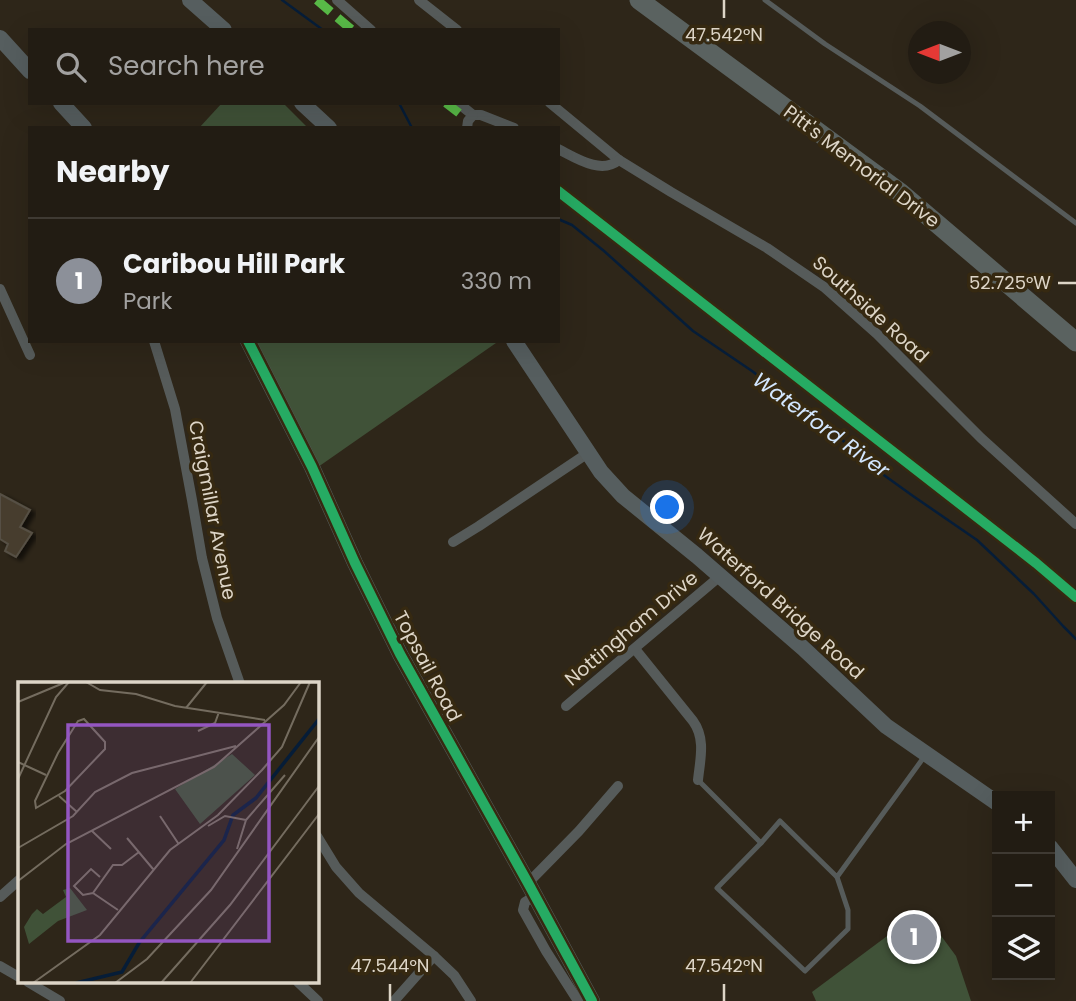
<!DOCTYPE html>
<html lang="en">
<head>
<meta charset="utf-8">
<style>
  :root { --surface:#221c13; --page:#2e2921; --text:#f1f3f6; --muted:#a2a1a0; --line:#3f3a33; --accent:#8c9099 }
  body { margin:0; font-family:Poppins,sans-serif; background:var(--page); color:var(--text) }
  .controls { position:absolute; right:21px; bottom:21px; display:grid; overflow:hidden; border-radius:0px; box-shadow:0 7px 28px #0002 }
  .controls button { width:63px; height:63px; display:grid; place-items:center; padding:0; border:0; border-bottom:2px solid var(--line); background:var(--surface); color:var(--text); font:35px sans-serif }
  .compass { position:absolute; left:908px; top:21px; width:63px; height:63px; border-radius:50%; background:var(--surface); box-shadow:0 7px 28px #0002; rotate:270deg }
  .you { position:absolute; left:668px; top:508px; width:24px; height:24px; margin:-18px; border:5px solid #fff; border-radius:50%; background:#1a73e8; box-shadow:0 0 0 10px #1a73e833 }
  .badge { display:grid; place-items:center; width:46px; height:46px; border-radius:50%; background:var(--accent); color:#fff; font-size:23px; font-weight:700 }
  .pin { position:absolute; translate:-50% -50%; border:4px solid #fff; box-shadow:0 2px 7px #0006 }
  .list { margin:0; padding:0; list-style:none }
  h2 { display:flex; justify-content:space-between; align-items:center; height:91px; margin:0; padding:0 28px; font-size:30px }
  h2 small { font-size:23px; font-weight:400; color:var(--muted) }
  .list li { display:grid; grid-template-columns:46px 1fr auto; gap:21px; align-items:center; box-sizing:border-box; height:126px; padding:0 28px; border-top:2px solid var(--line) }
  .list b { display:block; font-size:26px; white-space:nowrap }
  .list p { margin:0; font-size:23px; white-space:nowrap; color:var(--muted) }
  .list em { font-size:23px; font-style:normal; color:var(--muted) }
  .icon { flex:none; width:38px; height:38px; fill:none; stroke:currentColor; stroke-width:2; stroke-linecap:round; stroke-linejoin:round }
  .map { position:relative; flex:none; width:1076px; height:1001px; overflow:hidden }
  .search { position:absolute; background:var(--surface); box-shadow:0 7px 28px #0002; left:28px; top:28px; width:532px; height:77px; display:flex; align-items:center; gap:18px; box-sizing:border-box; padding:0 24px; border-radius:0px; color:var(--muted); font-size:26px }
  .panel { position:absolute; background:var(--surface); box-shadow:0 7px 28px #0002; left:28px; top:126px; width:532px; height:217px; border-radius:0px }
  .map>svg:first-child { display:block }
  .green { fill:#405238 }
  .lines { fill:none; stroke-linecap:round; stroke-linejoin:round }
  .stream { stroke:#061d38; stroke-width:2.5 }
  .building { fill:#463e2f; stroke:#565044; stroke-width:2; filter:url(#shadow) }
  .lane { stroke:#565b5a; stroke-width:5 }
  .street { stroke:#565b5a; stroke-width:10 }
  .secondary { stroke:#565e5f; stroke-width:16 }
  .highway { stroke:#5a6260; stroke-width:19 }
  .quiet { stroke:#58b947; stroke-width:9; stroke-dasharray:18 9; stroke-linecap:butt }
  .cycleway-casing { stroke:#362911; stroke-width:15 }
  .cycleway { stroke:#26ab63; stroke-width:10 }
  .ticks { fill:none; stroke:#ddd5c7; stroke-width:2.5 }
  .labels { text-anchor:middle; stroke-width:7; stroke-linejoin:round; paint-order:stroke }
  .street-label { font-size:19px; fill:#ddd5c7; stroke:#362911 }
  .water-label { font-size:21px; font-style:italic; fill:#d3e7ff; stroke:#362911 }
  .inset-river { fill:none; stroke:#061d38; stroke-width:3.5 }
  .inset-road { fill:none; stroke:#746c5f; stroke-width:2 }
  .view { fill:#9456c1; fill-opacity:0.15; stroke:#9456c1; stroke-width:3.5 }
  .inset-edge { fill:none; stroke:#ddd5c7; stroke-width:3.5 }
  .ticks-label { font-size:18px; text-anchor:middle; fill:#ddd5c7; stroke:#362911; stroke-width:7; stroke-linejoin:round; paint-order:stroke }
</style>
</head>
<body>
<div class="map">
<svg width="1076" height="1001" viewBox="0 0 1076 1001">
  <defs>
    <filter id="shadow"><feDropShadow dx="5" dy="3" stdDeviation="2" flood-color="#0009"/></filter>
  </defs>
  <rect width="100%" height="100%" fill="#2e2619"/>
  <g class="green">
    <polygon points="222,103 283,103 308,128 199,128"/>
    <polygon points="253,341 494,341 496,343 318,467"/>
    <polygon points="922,910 956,956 971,1001 816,1001 812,992"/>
  </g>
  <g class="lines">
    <g class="stream">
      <polyline points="282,0 323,30"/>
      <polyline points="399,103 412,128"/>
      <polyline points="558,219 572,225 604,251 693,331 752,371 834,433 881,473 913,496 977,540 1034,594 1063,626 1076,639"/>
    </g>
  </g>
  <polygon class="building" points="0,494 30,510 20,527 32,533 16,557 5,551 8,544 0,539"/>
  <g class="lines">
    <g class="lane">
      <polyline points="765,0 825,44 920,106 1076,223"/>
      <polyline points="698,780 761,843 780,821 837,877 924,757"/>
      <polyline points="761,843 717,888 805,971 848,929 848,910 837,877"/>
    </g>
    <g class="street">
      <polyline points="337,0 371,30"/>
      <polyline points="419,0 457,30"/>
      <polyline points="458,103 473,115"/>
      <polyline points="550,103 619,160 671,192 767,248 824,287 877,334 981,438 1076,524"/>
      <polyline points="473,115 481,115 514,128"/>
      <polyline points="467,128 468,121 473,115"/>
      <path d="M558 149C576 158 601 175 619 160"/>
      <polyline points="0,289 30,355"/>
      <polyline points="154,341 175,409 192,500 202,558 217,618 240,684"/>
      <polyline points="453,542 479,526 588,453"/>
      <path d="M635 649 693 721C706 739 700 760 698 780"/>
      <polyline points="566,706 719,577"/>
      <polyline points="317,836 336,867 359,893 434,956 454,975 471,1001"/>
      <polyline points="528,883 579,831 618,786"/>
      <polyline points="535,896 525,902 523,910 546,951 578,1001"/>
      <polyline points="0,897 19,880"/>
      <polyline points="0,966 19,977"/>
      <polyline points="28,982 60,1001"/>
      <polyline points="298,982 318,1001"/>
      <polyline points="394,1001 434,956"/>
    </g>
    <g class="secondary">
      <polyline points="190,0 224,30"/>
      <polyline points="0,38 30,71"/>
      <polyline points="61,103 84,128"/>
      <polyline points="302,103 329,128"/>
      <polyline points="248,341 312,467 355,563 400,654 528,883 592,1001"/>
      <polyline points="514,341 601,472 623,496 697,556 803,648 886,726 997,803"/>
      <polyline points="1050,847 1076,880"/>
    </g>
    <polyline class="highway" points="639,0 901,193 1076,342"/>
    <g class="quiet">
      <polyline points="317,0 352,30"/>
      <polyline points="446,103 459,113"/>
    </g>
    <g class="cycleway-casing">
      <g id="cycleway">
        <polyline points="558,191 1036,563 1076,597"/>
        <polyline points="248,341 312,467 355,563 400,654 528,883 592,1001"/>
      </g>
    </g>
    <use href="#cycleway" class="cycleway"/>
  </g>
  <path class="ticks" d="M724 0V18M1058 283H1076M390 984V1001M724 984V1001"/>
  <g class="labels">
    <g class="street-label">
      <text transform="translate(862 166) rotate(37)" y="7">Pitt's Memorial Drive</text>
      <text transform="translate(871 309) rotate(42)" y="7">Southside Road</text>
      <text transform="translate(213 510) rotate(79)" y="7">Craigmillar Avenue</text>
      <text transform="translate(781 603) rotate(42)" y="7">Waterford Bridge Road</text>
      <text transform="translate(631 628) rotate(-40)" y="7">Nottingham Drive</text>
      <text transform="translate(428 666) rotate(62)" y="7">Topsail Road</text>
    </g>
    <g class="water-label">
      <text transform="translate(821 425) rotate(36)" y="7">Waterford River</text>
    </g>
  </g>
  <g transform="translate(18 682)">
    <rect width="301" height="301" fill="#2e2619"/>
    <path d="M214 72 237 93 182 142 157 107ZM52 206 69 228 40 239 11 262 6 245 14 232 19 227 25 232 48 215 45 208Z" fill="#405238"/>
    <path class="inset-river" d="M58 301 104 290 121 261 206 158 215 133 238 116 301 37"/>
    <path class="inset-road" d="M68 0 82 8 118 12 157 24 247 38M0 20 48 0M168 26 189 0M66 37 87 60V67L47 109 18 126 17 119 40 71 60 39ZM180 49 197 41 201 30M0 80 28 93M0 97 38 15 51 0M41 114 59 130M142 134 160 161M190 144 207 134 228 138M74 149 93 167M109 156 135 187M0 166 55 134 77 110 114 91 218 64M219 167 228 138 267 93M0 199 48 162 196 85 266 23 283 0M75 211 65 213 56 204 73 187 82 195M100 228 75 211 95 183H104L121 170M15 301 82 253 152 168 200 133 244 88 264 65 292 0M97 301 129 277 193 208 301 55M143 301 212 223 301 104M172 301 301 132"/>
    <path class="view" d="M50 43H251V259H50Z"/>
    <rect width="301" height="301" class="inset-edge"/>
  </g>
  <g class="ticks-label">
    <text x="724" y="41">47.542°N</text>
    <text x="1010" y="289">52.725°W</text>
    <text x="390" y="972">47.544°N</text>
    <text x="724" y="972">47.542°N</text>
  </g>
</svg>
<div class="controls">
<button>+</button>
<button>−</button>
<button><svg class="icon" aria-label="layers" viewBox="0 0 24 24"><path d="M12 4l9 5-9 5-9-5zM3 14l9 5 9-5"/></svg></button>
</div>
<svg class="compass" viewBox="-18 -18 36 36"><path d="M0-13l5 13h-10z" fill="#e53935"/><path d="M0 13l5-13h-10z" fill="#a2a1a0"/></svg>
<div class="you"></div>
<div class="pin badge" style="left:914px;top:937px">1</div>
<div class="search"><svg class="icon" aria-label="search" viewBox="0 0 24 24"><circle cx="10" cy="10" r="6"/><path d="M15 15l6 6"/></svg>Search here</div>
<section class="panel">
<h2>Nearby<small></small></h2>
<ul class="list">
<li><span class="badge">1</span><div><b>Caribou Hill Park</b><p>Park</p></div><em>330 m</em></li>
</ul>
</section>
</div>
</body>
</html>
